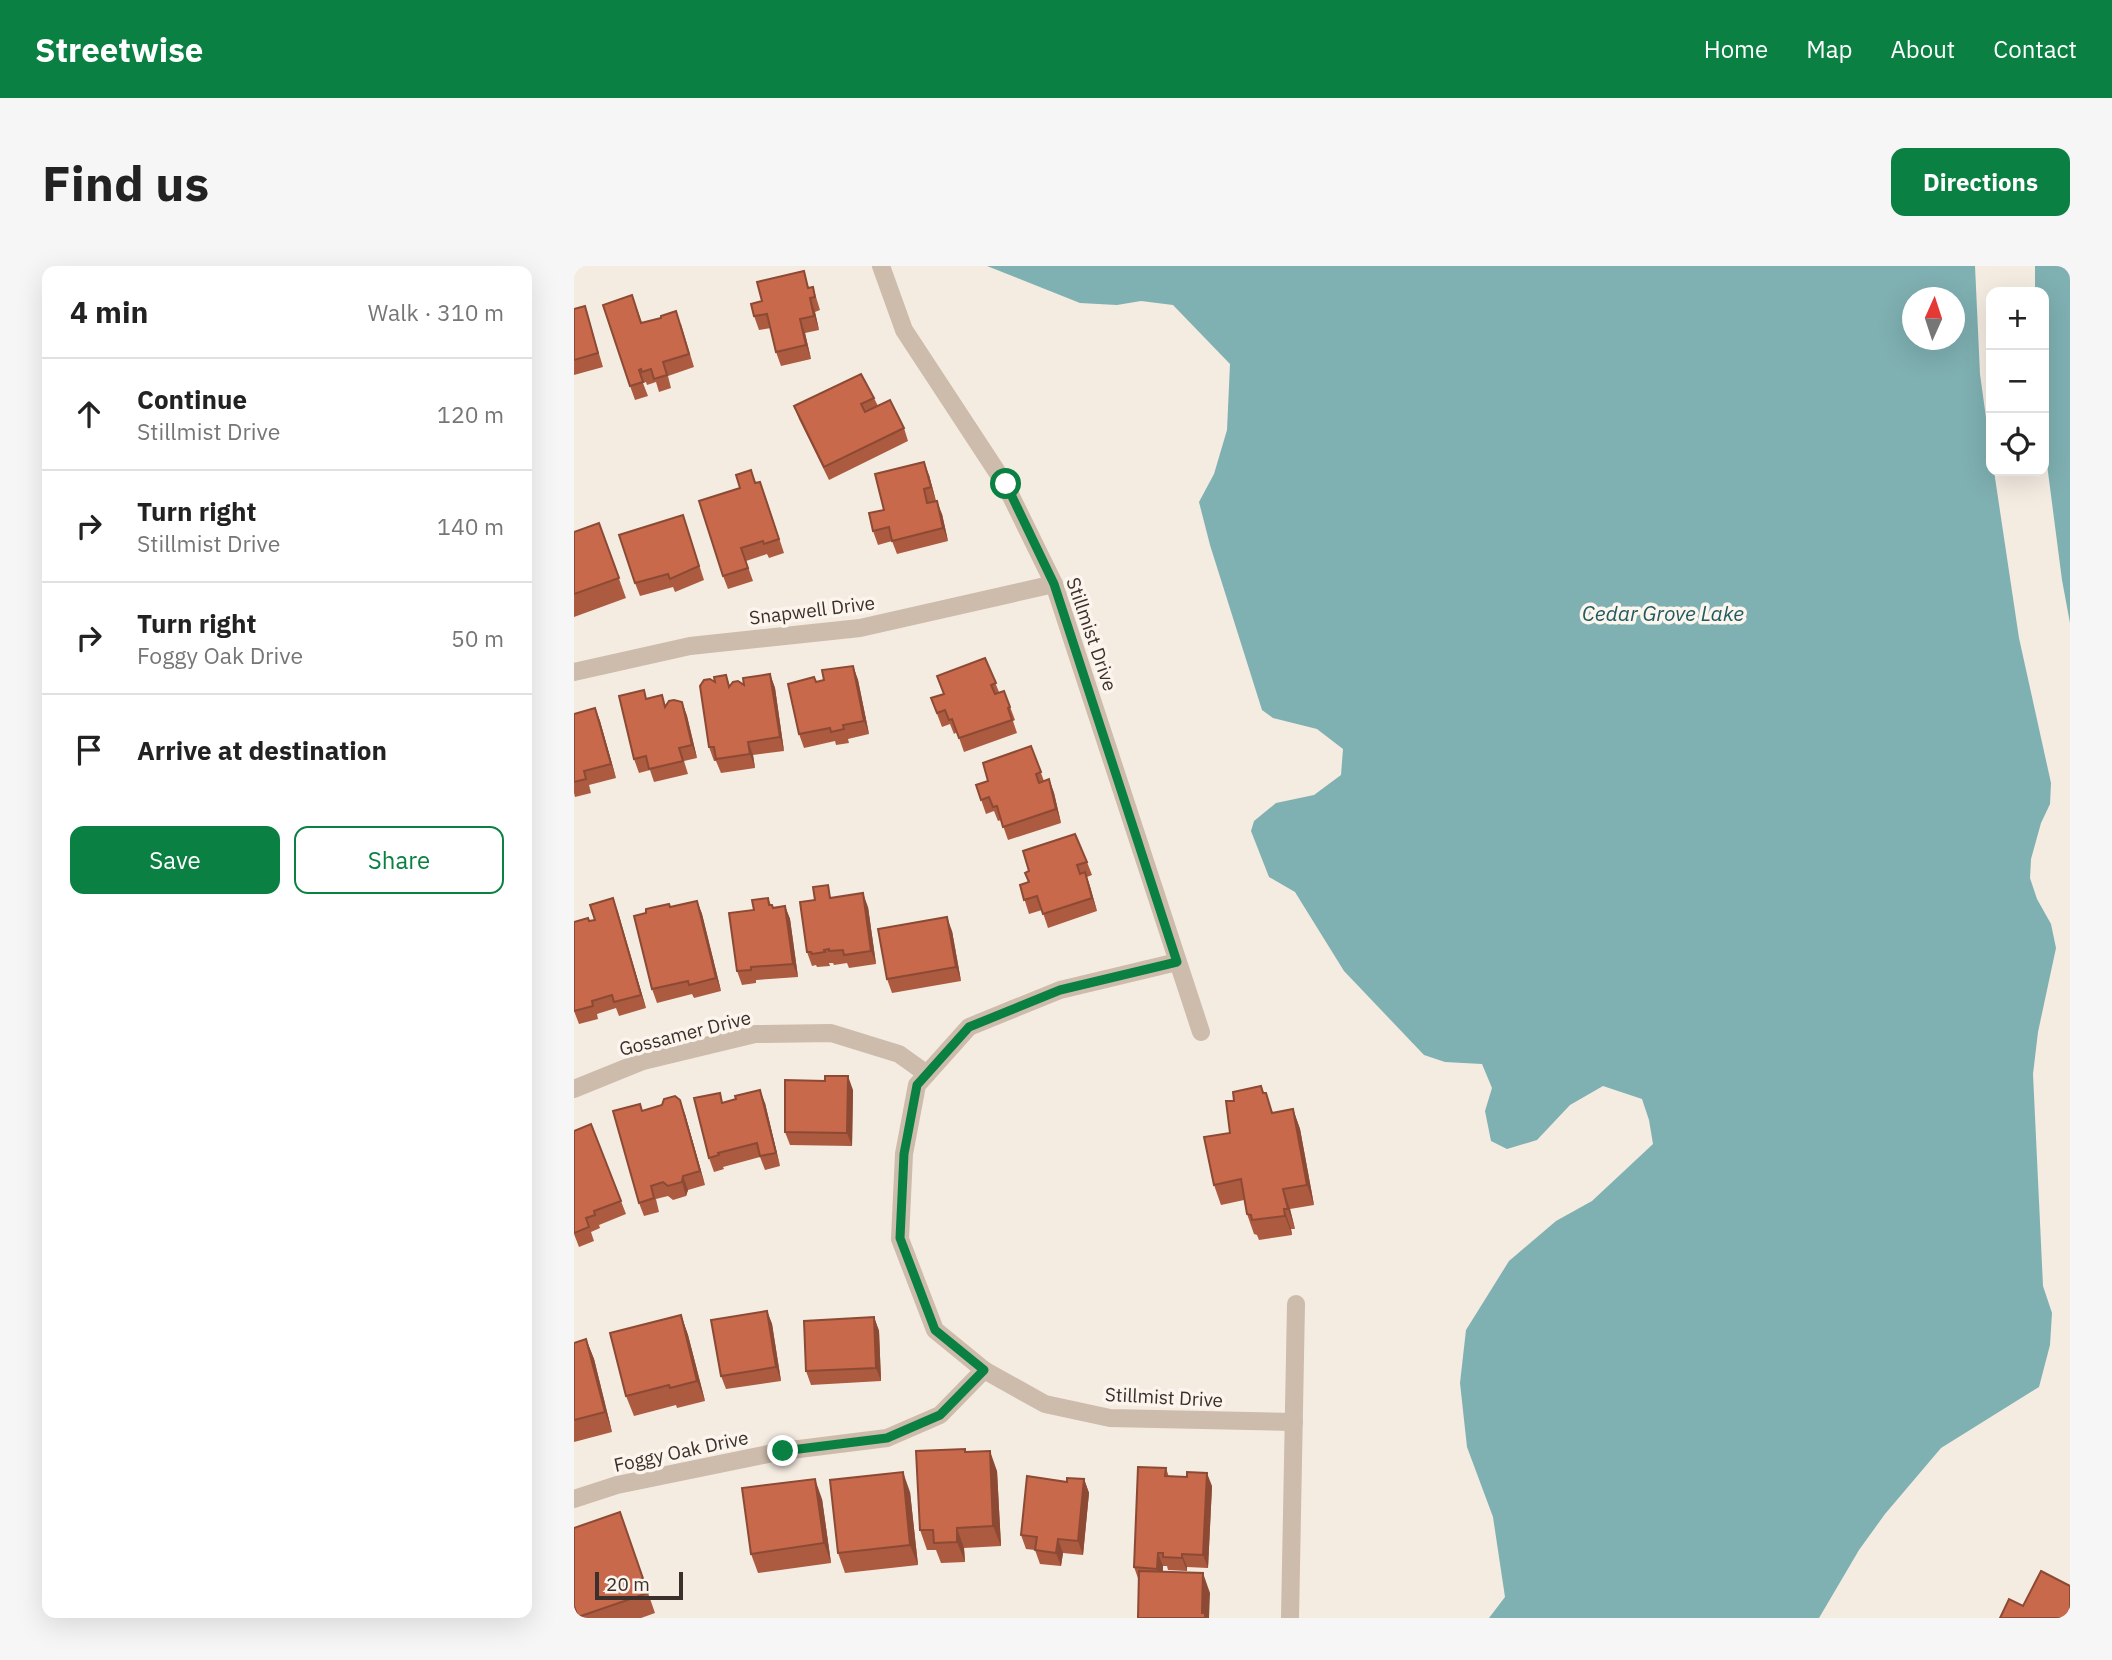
<!DOCTYPE html>
<html lang="en">
<head>
<meta charset="utf-8">
<style>
  :root { --surface:#fff; --page:#f6f6f6; --text:#222; --muted:#767676; --line:#e0e0e0; --accent:#0b8043 }
  body { margin:0; font-family:"IBM Plex Sans",sans-serif; background:var(--page); color:var(--text) }
  .controls { position:absolute; right:21px; top:21px; display:grid; overflow:hidden; border-radius:14px; box-shadow:0 7px 28px #0002 }
  .controls button { width:63px; height:63px; display:grid; place-items:center; padding:0; border:0; border-bottom:2px solid var(--line); background:var(--surface); color:var(--text); font:35px sans-serif }
  .compass { position:absolute; left:1328px; top:21px; width:63px; height:63px; border-radius:50%; background:var(--surface); box-shadow:0 7px 28px #0002; rotate:3deg }
  .scale { position:absolute; left:21px; bottom:18px; width:88px; box-sizing:border-box; padding-left:7px; border:4px solid #3b302b; border-top:0; font-size:19px; line-height:24px; white-space:nowrap; color:#3b302b; -webkit-text-stroke:5px #fbf5ee; paint-order:stroke }
  .stop { position:absolute; width:21px; height:21px; margin:-16px; border:5px solid #0b8043; border-radius:50%; background:#fff }
  .stop.end { background:#0b8043; border-color:#fff; box-shadow:0 2px 7px #0008 }
  .list { margin:0; padding:0; list-style:none }
  h2 { display:flex; justify-content:space-between; align-items:center; height:91px; margin:0; padding:0 28px; font-size:30px }
  h2 small { font-size:23px; font-weight:400; color:var(--muted) }
  .list li { display:grid; grid-template-columns:46px 1fr auto; gap:21px; align-items:center; box-sizing:border-box; height:112px; padding:0 28px; border-top:2px solid var(--line) }
  .list b { display:block; font-size:26px; white-space:nowrap }
  .list p { margin:0; font-size:23px; white-space:nowrap; color:var(--muted) }
  .list em { font-size:23px; font-style:normal; color:var(--muted) }
  .actions { display:flex; gap:14px; padding:21px 28px }
  .actions a { flex:1; padding:16px 0; border:2px solid var(--accent); border-radius:14px; text-align:center; font-size:24px; color:var(--accent) }
  .actions .main { background:var(--accent); color:#fff }
  .icon { flex:none; width:38px; height:38px; fill:none; stroke:currentColor; stroke-width:2; stroke-linecap:round; stroke-linejoin:round }
  .map { position:relative; flex:none; width:1496px; height:1352px; overflow:hidden; border-radius:14px }
  header { display:flex; align-items:center; gap:42px; box-sizing:border-box; height:98px; padding:0 35px; background:var(--accent); color:#fff }
  header strong { font-size:33px }
  nav { display:flex; gap:38px; margin-inline-start:auto; font-size:24px }
  .intro { display:flex; align-items:center; justify-content:space-between; box-sizing:border-box; height:168px; padding:0 42px }
  h1 { margin:0; font-size:49px }
  .button { padding:18px 32px; border-radius:14px; background:var(--accent); color:#fff; font-size:24px; font-weight:700 }
  main { display:flex; gap:42px; padding:0 42px }
  aside { flex:1; background:var(--surface); border-radius:14px; box-shadow:0 7px 28px #0002 }
  .map>svg:first-child { display:block }
  .water { fill:#7fb0b2; fill-rule:evenodd }
  .lines { fill:none; stroke-linecap:round; stroke-linejoin:round }
  .minor { stroke:#cdbbac; stroke-width:18 }
  .wall { fill:#ac5a40 }
  .shaded-wall { fill:#8c4a34 }
  .building { fill:#c8694b; stroke:#8c4a34; stroke-width:2 }
  .route { stroke:#0b8043; stroke-width:9 }
  .labels { text-anchor:middle; stroke-width:7; stroke-linejoin:round; paint-order:stroke }
  .street-label { font-size:19px; fill:#3b302b; stroke:#fbf5ee }
  .water-label { font-size:21px; font-style:italic; fill:#1f5a5e; stroke:#fbf5ee }
</style>
</head>
<body>
<header>
<strong>Streetwise</strong>
<nav><a>Home</a><a>Map</a><a>About</a><a>Contact</a></nav>
</header>
<div class="intro"><h1>Find us</h1><a class="button">Directions</a></div>
<main>
<aside>
<h2>4 min<small>Walk · 310 m</small></h2>
<ul class="list">
<li><svg class="icon" aria-label="ahead" viewBox="0 0 24 24"><path d="M12 20V5M6 11l6-6 6 6"/></svg><div><b>Continue</b><p>Stillmist Drive</p></div><em>120 m</em></li>
<li><svg class="icon" aria-label="right" viewBox="0 0 24 24"><path d="M7 20v-9h11M14 6l5 5-5 5"/></svg><div><b>Turn right</b><p>Stillmist Drive</p></div><em>140 m</em></li>
<li><svg class="icon" aria-label="right" viewBox="0 0 24 24"><path d="M7 20v-9h11M14 6l5 5-5 5"/></svg><div><b>Turn right</b><p>Foggy Oak Drive</p></div><em>50 m</em></li>
<li><svg class="icon" aria-label="arrive" viewBox="0 0 24 24"><path d="M6 21V4h12l-3 4 3 4H6"/></svg><div><b>Arrive at destination</b></div></li>
</ul>
<div class="actions"><a class="main">Save</a><a>Share</a></div>
</aside>
<div class="map">
<svg width="1496" height="1352" viewBox="0 0 1496 1352">
  <rect width="100%" height="100%" fill="#f4ebe1"/>
  <g class="water">
    <path d="M413 0H1401L1406 108 1417 188V205H1420L1445 372 1477 517 1476 538 1467 557 1457 593 1456 612 1463 633 1477 658 1482 682 1464 766 1459 808 1469 1020 1478 1047 1476 1079 1465 1121 1367 1182 1311 1248 1285 1284 1245 1352H915L931 1331 919 1251 893 1181 886 1117 892 1064 935 995 982 955 1018 935 1079 878 1075 854 1068 833 1029 820 996 839 963 874 933 883 917 875 911 845 918 822 908 798 871 796 850 789 770 705 721 626 695 611 677 565 680 555 702 537 740 529 767 509 769 483 743 463 699 452 688 444 636 279 625 236 640 208 653 164 656 98 599 39 567 35 543 39 506 37ZM1338 32H1380V74H1338Z"/>
    <polygon points="1461,0 1496,0 1496,357 1488,314 1471,183 1470,26 1461,26"/>
  </g>
  <g class="lines">
    <g class="minor">
      <polyline points="307,0 330,64 431,218 480,318 627,766"/>
      <polyline points="0,406 116,380 286,362 480,318"/>
      <polyline points="603,696 486,724 395,761 343,819 330,888 326,973 361,1064 410,1104 471,1138 536,1152 720,1156"/>
      <polyline points="0,823 69,795 181,768 257,767 325,788 353,808"/>
      <polyline points="0,1233 43,1219 209,1185 313,1172 366,1149 410,1104"/>
      <polyline points="716,1352 722,1038"/>
    </g>
  </g>
  <g class="wall">
    <polygon points="235,21 239,21 246,44 241,46 245,64 231,67 237,93 207,100 202,86 197,62 185,64 180,50"/>
    <polygon points="0,43 15,54 29,101 0,109"/>
    <polygon points="63,43 68,57 107,58 120,101 94,110 97,122 85,126 82,116 73,119 72,116 69,117 74,130 61,134 56,120"/>
    <polygon points="300,132 304,140 330,162 334,175 255,214 225,153 220,140"/>
    <polygon points="177,204 182,217 191,229 210,287 195,292 193,288 172,295 179,315 154,323 149,310 166,222"/>
    <polygon points="355,209 362,235 355,237 368,248 374,275 323,288 318,275 304,279 299,265 310,244"/>
    <polygon points="109,249 130,314 101,326 99,321 66,330 61,317"/>
    <polygon points="25,257 52,332 0,351 0,266"/>
    <polygon points="411,392 425,426 430,425 441,454 439,455 443,467 390,486 383,466 380,468 376,458 368,461 357,432 370,428"/>
    <polygon points="279,400 284,414 295,468 274,473 275,477 262,479 261,475 230,482 225,468 242,416 250,414"/>
    <polygon points="196,408 201,422 210,485 179,489 181,502 147,507 142,495 140,495 135,481 141,416 152,409 156,420 170,419"/>
    <polygon points="73,433 92,439 108,436 113,450 123,492 110,495 114,508 80,516 76,504 65,507 60,493"/>
    <polygon points="21,442 26,455 42,512 15,519 17,527 1,531 0,527 0,448"/>
    <polygon points="457,480 470,515 475,513 480,527 487,557 434,574 427,554 424,555 420,545 412,548 402,519 414,515"/>
    <polygon points="513,596 518,609 513,611 523,645 474,662 468,644 455,648 446,619"/>
    <polygon points="39,632 72,742 45,750 42,742 23,748 24,753 5,758 0,745 16,655 21,654"/>
    <polygon points="194,632 197,639 198,639 199,641 211,640 216,653 224,711 182,714 182,717 168,719 163,705 180,644"/>
    <polygon points="259,632 294,641 302,698 275,702 273,697 260,699 259,697 255,697 256,700 243,701 242,699 238,700 233,686"/>
    <polygon points="123,635 128,648 147,725 120,732 118,728 83,737 78,723"/>
    <polygon points="378,665 387,715 318,727 313,713"/>
    <polygon points="251,815 279,824 278,880 216,879 211,866"/>
    <polygon points="687,820 699,847 719,843 726,863 740,939 716,943 721,963 717,963 718,969 685,974 683,969 680,968 673,948 670,934 647,939 640,919 656,867"/>
    <polygon points="149,837 191,837 206,900 191,904 186,891 149,901 150,903 140,906 135,892"/>
    <polygon points="66,838 68,845 111,848 131,919 114,924 112,930 99,934 94,930 82,933 85,946 70,950 65,937"/>
    <polygon points="17,858 52,948 25,959 26,962 17,966 20,975 5,981 0,968 0,865"/>
    <polygon points="193,1045 198,1058 207,1115 152,1123 147,1110"/>
    <polygon points="107,1049 114,1069 131,1135 103,1142 102,1139 60,1150 52,1130"/>
    <polygon points="300,1051 305,1065 307,1115 237,1119 232,1105"/>
    <polygon points="12,1073 20,1093 38,1166 0,1176 0,1077"/>
    <polygon points="392,1186 423,1205 427,1280 390,1282 391,1296 367,1297 362,1284 353,1284 346,1264"/>
    <polygon points="592,1202 595,1211 638,1220 634,1302 613,1301 613,1305 594,1304 593,1300 589,1300 589,1306 636,1327 565,1315 560,1301"/>
    <polygon points="510,1213 515,1227 509,1289 489,1287 487,1300 466,1298 461,1284 452,1283 447,1269 493,1216"/>
    <polygon points="336,1226 344,1299 271,1307 264,1287"/>
    <polygon points="248,1233 257,1297 184,1307 177,1288"/>
    <polygon points="46,1246 81,1347 67,1352 4,1352 0,1340"/>
  </g>
  <g class="shaded-wall">
    <polygon points="236,32 241,46 245,64 240,50"/>
    <polygon points="226,53 231,67 237,93 232,79"/>
    <polygon points="350,196 355,209 362,235 357,221"/>
    <polygon points="363,235 368,248 374,275 369,262"/>
    <polygon points="279,400 284,414 295,468 290,455"/>
    <polygon points="196,408 201,422 210,485 206,471"/>
    <polygon points="108,436 113,450 123,492 118,479"/>
    <polygon points="21,442 26,455 42,512 37,498"/>
    <polygon points="174,476 179,489 181,502 176,488"/>
    <polygon points="475,513 480,527 487,557 482,543"/>
    <polygon points="511,606 516,620 523,645 518,632"/>
    <polygon points="289,627 294,641 302,698 297,685"/>
    <polygon points="39,632 44,646 72,742 67,729"/>
    <polygon points="123,635 128,648 147,725 142,712"/>
    <polygon points="211,640 216,653 224,711 219,698"/>
    <polygon points="373,651 378,665 387,715 382,701"/>
    <polygon points="274,810 279,824 278,880 273,867"/>
    <polygon points="186,824 191,837 206,900 202,887"/>
    <polygon points="106,834 111,848 131,919 126,905"/>
    <polygon points="719,843 726,863 740,939 733,919"/>
    <polygon points="109,910 114,924 112,930 108,916"/>
    <polygon points="709,923 716,943 721,963 714,943"/>
    <polygon points="710,943 717,963 718,969 711,950"/>
    <polygon points="193,1045 198,1058 207,1115 202,1101"/>
    <polygon points="107,1049 114,1069 131,1135 123,1115"/>
    <polygon points="300,1051 305,1065 307,1115 302,1102"/>
    <polygon points="12,1073 20,1093 38,1166 31,1146"/>
    <polygon points="416,1185 423,1205 427,1280 419,1260"/>
    <polygon points="329,1206 336,1226 344,1299 336,1279"/>
    <polygon points="633,1207 638,1220 634,1302 629,1289"/>
    <polygon points="241,1213 248,1233 257,1297 250,1277"/>
    <polygon points="510,1213 515,1227 509,1289 504,1275"/>
    <polygon points="383,1262 390,1282 391,1296 383,1276"/>
    <polygon points="484,1273 489,1287 487,1300 482,1287"/>
    <polygon points="584,1287 589,1300 588,1316 583,1303"/>
    <polygon points="608,1288 613,1301 613,1305 608,1292"/>
    <polygon points="629,1307 636,1327 635,1352 629,1352 628,1347"/>
  </g>
  <g class="building">
    <polygon points="230,5 234,22 239,21 241,31 236,32 240,50 226,53 232,79 202,86 193,48 180,50 177,38 188,35 183,16"/>
    <polygon points="58,29 67,57 87,52 87,50 102,45 115,88 89,96 93,109 80,113 77,103 68,106 67,103 65,104 69,116 56,120 29,39"/>
    <polygon points="11,40 24,87 0,94 0,43"/>
    <polygon points="287,108 300,132 287,138 291,146 316,134 330,162 250,201 220,140"/>
    <polygon points="350,196 357,221 350,223 353,237 363,235 369,262 318,275 315,261 299,265 295,247 310,244 301,208"/>
    <polygon points="177,204 181,217 186,216 205,273 190,278 189,275 167,282 174,302 149,310 125,235 166,222 162,209"/>
    <polygon points="109,249 125,300 96,313 94,308 61,317 45,269"/>
    <polygon points="25,257 45,312 0,328 0,266"/>
    <polygon points="411,392 422,417 417,419 421,428 430,425 436,441 434,442 438,454 385,472 378,453 375,454 371,444 363,447 357,432 370,428 363,410"/>
    <polygon points="279,400 290,455 269,459 270,463 257,466 256,462 225,468 214,418 240,411 242,416 250,414 248,404"/>
    <polygon points="196,408 206,471 174,476 176,488 142,493 140,481 135,481 126,420 130,414 136,413 141,416 140,411 152,409 155,421 159,416 164,415 170,419 169,412"/>
    <polygon points="70,424 72,433 88,429 91,441 95,435 100,434 108,436 118,479 105,482 109,495 75,503 72,490 60,493 45,430"/>
    <polygon points="21,442 37,498 10,505 12,513 0,516 0,448"/>
    <polygon points="457,480 467,506 462,508 465,517 475,513 482,543 429,561 423,540 419,541 415,531 407,534 402,519 414,515 409,497"/>
    <polygon points="501,568 513,596 503,599 506,608 511,606 518,632 469,648 463,630 450,634 446,619 455,616 451,607 455,605 449,585"/>
    <polygon points="254,619 256,632 289,627 297,685 270,689 269,684 255,685 255,683 250,684 251,686 238,688 237,686 233,686 226,636 241,634 239,621"/>
    <polygon points="39,632 67,729 40,736 38,729 18,735 19,740 0,745 0,656 14,652 15,655 21,654 16,639"/>
    <polygon points="194,632 195,639 198,639 199,642 211,640 219,698 177,701 177,704 163,705 155,647 180,644 178,634"/>
    <polygon points="123,635 142,712 115,719 114,715 78,723 60,650 72,647 72,643 95,638 96,641"/>
    <polygon points="373,651 382,701 313,713 304,663"/>
    <polygon points="251,810 274,810 273,867 211,866 211,814 251,815"/>
    <polygon points="687,820 689,827 692,827 698,847 719,843 733,919 709,923 714,943 710,943 711,950 678,954 677,949 673,948 667,913 640,919 630,871 656,867 652,835 660,835 659,826"/>
    <polygon points="186,824 202,887 186,890 183,877 144,887 145,889 135,892 120,832 146,827 148,837 162,833 161,830"/>
    <polygon points="101,830 106,834 126,905 109,910 108,916 94,920 89,916 77,920 80,932 65,937 39,845 66,838 68,845 88,839 90,833"/>
    <polygon points="17,858 47,935 20,945 21,949 12,952 15,961 0,967 0,865"/>
    <polygon points="193,1045 202,1101 147,1110 137,1054"/>
    <polygon points="107,1049 123,1115 96,1122 95,1119 52,1130 36,1067"/>
    <polygon points="300,1051 302,1102 232,1105 230,1055"/>
    <polygon points="12,1073 31,1146 0,1154 0,1077"/>
    <polygon points="391,1183 391,1186 416,1185 419,1260 383,1262 383,1276 360,1277 359,1264 346,1264 342,1185"/>
    <polygon points="564,1201 592,1202 591,1210 613,1211 613,1206 633,1207 629,1289 608,1288 608,1292 589,1291 589,1287 584,1287 583,1303 560,1301"/>
    <polygon points="329,1206 336,1279 264,1287 256,1214"/>
    <polygon points="453,1210 493,1216 493,1212 510,1213 504,1275 484,1273 482,1287 461,1284 463,1271 447,1269"/>
    <polygon points="241,1213 250,1277 177,1288 168,1222"/>
    <polygon points="46,1246 74,1327 4,1351 0,1340 0,1262"/>
    <polygon points="565,1305 629,1307 628,1347 631,1347 631,1352 564,1352"/>
    <polygon points="1467,1305 1496,1320 1496,1352 1426,1352 1435,1333 1449,1340"/>
  </g>
  <g class="lines">
    <polyline class="route" points="209,1185 313,1172 366,1149 410,1104 361,1064 326,972 330,888 343,819 395,761 486,724 603,696 480,318 432,218"/>
  </g>
  <g class="labels">
    <g class="street-label">
      <text transform="translate(238 344) rotate(-7)" y="7">Snapwell Drive</text>
      <text transform="translate(518 368) rotate(71)" y="7">Stillmist Drive</text>
      <text transform="translate(111 767) rotate(-14)" y="7">Gossamer Drive</text>
      <text transform="translate(590 1131) rotate(3)" y="7">Stillmist Drive</text>
      <text transform="translate(107 1185) rotate(-12)" y="7">Foggy Oak Drive</text>
    </g>
    <g class="water-label">
      <text x="1089" y="355">Cedar Grove Lake</text>
    </g>
  </g>
</svg>
<div class="controls">
<button>+</button>
<button>−</button>
<button><svg class="icon" aria-label="locate" viewBox="0 0 24 24"><circle cx="12" cy="12" r="6"/><path d="M12 2v4M12 18v4M2 12h4M18 12h4"/></svg></button>
</div>
<svg class="compass" viewBox="-18 -18 36 36"><path d="M0-13l5 13h-10z" fill="#e53935"/><path d="M0 13l5-13h-10z" fill="#767676"/></svg>
<div class="scale">20 m</div>
<div class="stop" style="left:432px;top:218px"></div>
<div class="stop end" style="left:209px;top:1185px"></div>
</div>
</main>
</body>
</html>
